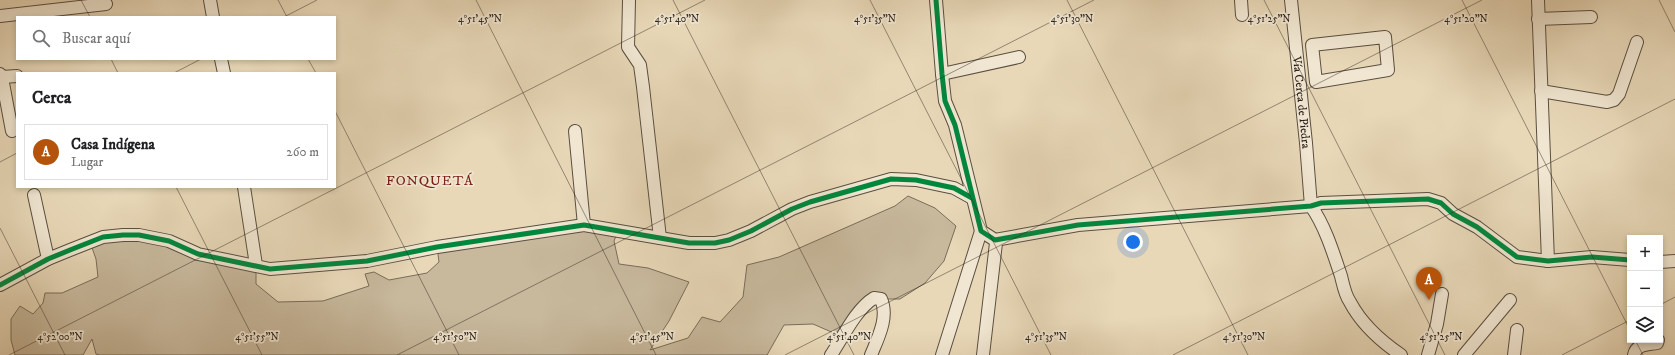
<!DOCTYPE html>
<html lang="es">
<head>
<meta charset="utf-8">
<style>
  :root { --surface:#fff; --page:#f6f6f6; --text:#202124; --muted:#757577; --line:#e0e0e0; --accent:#b45309 }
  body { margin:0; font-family:"IM FELL DW Pica",serif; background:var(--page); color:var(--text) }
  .controls { position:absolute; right:12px; bottom:12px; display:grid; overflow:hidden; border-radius:0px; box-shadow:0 2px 6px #0003 }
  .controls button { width:36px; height:36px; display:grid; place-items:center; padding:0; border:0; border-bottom:1px solid var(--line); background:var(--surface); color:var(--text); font:20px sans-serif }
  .you { position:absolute; left:1133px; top:242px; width:14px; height:14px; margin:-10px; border:3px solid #fff; border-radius:50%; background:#1a73e8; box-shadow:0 0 0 6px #1a73e833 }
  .badge { display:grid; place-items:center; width:26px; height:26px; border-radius:50%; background:var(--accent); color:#fff; font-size:13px; font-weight:700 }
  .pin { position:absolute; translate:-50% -33px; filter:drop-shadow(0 1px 2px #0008) }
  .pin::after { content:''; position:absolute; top:21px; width:14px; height:12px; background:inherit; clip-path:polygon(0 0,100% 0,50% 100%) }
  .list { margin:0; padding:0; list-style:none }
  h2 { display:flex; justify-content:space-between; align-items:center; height:52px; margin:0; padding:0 16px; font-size:17px }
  h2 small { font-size:13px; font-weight:400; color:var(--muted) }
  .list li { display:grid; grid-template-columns:26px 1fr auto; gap:12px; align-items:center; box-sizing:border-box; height:56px; margin:0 8px 8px; padding:0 8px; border:1px solid var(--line); border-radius:0px }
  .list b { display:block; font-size:15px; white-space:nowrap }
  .list p { margin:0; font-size:13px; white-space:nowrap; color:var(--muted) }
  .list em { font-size:13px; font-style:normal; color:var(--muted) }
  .icon { flex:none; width:22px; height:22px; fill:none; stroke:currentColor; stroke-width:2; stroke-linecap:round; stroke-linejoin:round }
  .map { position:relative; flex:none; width:1675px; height:355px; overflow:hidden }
  .search { position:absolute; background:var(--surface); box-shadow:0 2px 6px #0003; left:16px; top:16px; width:320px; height:44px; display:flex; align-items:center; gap:10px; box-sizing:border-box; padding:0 14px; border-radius:0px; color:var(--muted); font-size:15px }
  .panel { position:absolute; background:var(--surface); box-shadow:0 2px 6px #0003; left:16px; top:72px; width:320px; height:116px; border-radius:0px }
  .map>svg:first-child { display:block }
  .green { fill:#c8b99d; stroke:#7a6d5b }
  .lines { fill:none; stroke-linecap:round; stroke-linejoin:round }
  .minor-casing { stroke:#5a4f41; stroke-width:14 }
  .minor { stroke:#f0e6d1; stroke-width:12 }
  .cycleway-casing { stroke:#f0e6d1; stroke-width:8 }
  .cycleway { stroke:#00873e; stroke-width:5 }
  .ticks { fill:none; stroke:#2b2119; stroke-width:1; stroke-opacity:0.45 }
  .labels { text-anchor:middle; stroke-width:3.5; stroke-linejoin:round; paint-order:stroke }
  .street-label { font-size:12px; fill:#2b2119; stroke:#f0e6d1 }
  .quarter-label { font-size:14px; letter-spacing:1px; fill:#7a1f14; stroke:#f0e6d1 }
  .ticks-label { font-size:10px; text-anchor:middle; fill:#2b2119; stroke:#f0e6d1; stroke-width:3.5; stroke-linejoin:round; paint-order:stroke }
</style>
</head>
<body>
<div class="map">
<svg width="1675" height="355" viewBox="0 0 1675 355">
  <rect width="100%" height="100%" fill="#e8d8b8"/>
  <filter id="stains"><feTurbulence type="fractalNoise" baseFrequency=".005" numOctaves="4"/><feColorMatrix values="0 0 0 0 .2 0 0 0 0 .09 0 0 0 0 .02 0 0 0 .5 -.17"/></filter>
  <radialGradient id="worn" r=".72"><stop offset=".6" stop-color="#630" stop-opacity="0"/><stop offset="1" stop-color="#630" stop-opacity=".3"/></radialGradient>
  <polygon class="green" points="908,196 935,208 956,226 944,261 925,283 900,299 881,299 874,298 843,337 813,324 784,325 767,355 100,355 96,354 92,339 83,355 15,355 11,340 11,319 20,306 33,314 43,303 45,293 62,293 98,277 96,259 90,242 123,235 256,265 256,284 278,302 323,301 369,286 365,274 374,272 389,280 427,273 439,262 437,247 584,225 618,231 614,241 619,264 648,268 689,282 669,321 650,350 688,338 702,317 720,322 743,297 747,265 779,257 895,206"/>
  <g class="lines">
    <g class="minor-casing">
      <g id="minor">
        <polyline points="210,0 213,17"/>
        <polyline points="629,0 628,47 640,65 643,87 660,238"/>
        <polyline points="936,0 942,74 945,101 955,125 981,231 995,240 1078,225 1311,206 1321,203 1428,199 1441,203 1453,214 1477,227 1517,257 1548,261 1592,257 1630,260"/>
        <polyline points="1241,0 1242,15"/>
        <path id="s1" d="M1291 0 1306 143 1311 206"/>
        <polyline points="1538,0 1548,261"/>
        <polyline points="0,16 106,4"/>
        <polyline points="1538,19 1591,17"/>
        <polygon points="1385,37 1388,70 1316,82 1312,45"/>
        <polyline points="221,59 224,73"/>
        <polyline points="0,74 3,83 12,131"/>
        <polyline points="942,74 1019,57"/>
        <polyline points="2,77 17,76"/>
        <polyline points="1541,91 1607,102 1614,100 1619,94 1637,42"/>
        <polyline points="575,131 584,225"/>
        <polyline points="244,187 256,265"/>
        <polyline points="34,195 48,259"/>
        <path d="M1311 206C1325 226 1333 252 1341 276 1343 284 1345 295 1350 302 1361 323 1382 342 1401 355"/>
        <polyline points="1660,262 1675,261"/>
        <polyline points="0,285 48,259 70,250 103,237 123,235 139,235 169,241 198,254 270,269 367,261 437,247 584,225 689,243 715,243 729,240 751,231 792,209 810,202 891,179 916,180 954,188 972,198"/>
        <path d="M831 355C843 337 856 309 874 298L881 299C889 317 878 338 871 355"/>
        <polyline points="942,355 981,231"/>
        <polyline points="983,355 996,243 995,240"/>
        <polyline points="1428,355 1437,324 1442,294"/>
        <polyline points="1464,355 1510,300"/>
        <polyline points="1514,355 1517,330"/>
        <path d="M1634 355C1636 344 1647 345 1657 343L1658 340"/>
      </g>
    </g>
    <use href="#minor" class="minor"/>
    <g class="cycleway-casing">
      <g id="cycleway">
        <polyline points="936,0 942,74 945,101 955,125 981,231 995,240 1078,225 1311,206 1321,203 1428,199 1441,203 1453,214 1477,227 1517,257 1548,261 1592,257 1630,260"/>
        <polyline points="0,285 48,259 70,250 103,237 123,235 139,235 169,241 198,254 270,269 367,261 437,247 584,225 689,243 715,243 729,240 751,231 792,209 810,202 891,179 916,180 954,188 972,198"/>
      </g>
    </g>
    <use href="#cycleway" class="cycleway"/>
  </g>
  <path class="ticks" d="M81 0 90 17M278 0 287 17M476 0 656 355M673 0 854 355M870 0 1051 355M1067 0 1248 355M1264 0 1445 355M1462 0 1630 330M1659 0 1675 32M284 17 317 0M111 59 118 73M308 59 316 73M174 73 201 59M335 111 459 355M0 162 17 153M176 187 262 355M0 228 65 355M1660 305 1675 297M1635 340 1643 355M9 355 705 0M397 355 1094 0M785 355 1482 0M1173 355 1675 99M1562 355 1630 320"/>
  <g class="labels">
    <g class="street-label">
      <text dy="4" stroke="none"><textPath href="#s1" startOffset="103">Vía Cerca de Piedra</textPath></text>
    </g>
    <g class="quarter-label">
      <text x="430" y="185">FONQUETÁ</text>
    </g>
  </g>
  <g class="ticks-label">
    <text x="480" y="22">4°51'45"N</text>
    <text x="677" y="22">4°51'40"N</text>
    <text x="875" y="22">4°51'35"N</text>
    <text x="1072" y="22">4°51'30"N</text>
    <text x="1269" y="22">4°51'25"N</text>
    <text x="1466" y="22">4°51'20"N</text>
    <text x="60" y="340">4°52'00"N</text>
    <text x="257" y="340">4°51'55"N</text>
    <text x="455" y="340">4°51'50"N</text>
    <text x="652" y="340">4°51'45"N</text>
    <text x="849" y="340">4°51'40"N</text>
    <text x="1046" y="340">4°51'35"N</text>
    <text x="1244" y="340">4°51'30"N</text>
    <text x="1441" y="340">4°51'25"N</text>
  </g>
  <rect width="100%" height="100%" filter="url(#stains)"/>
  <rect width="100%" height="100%" fill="url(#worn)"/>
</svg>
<div class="controls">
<button>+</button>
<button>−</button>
<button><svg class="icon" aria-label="layers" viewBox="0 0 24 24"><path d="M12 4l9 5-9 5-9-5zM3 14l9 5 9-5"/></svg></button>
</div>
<div class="you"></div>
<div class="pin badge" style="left:1429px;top:300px">A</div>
<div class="search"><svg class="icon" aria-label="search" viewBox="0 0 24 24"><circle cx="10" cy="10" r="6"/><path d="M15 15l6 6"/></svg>Buscar aquí</div>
<section class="panel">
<h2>Cerca<small></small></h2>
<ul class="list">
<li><span class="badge">A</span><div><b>Casa Indígena</b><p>Lugar</p></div><em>260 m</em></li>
</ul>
</section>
</div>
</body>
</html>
